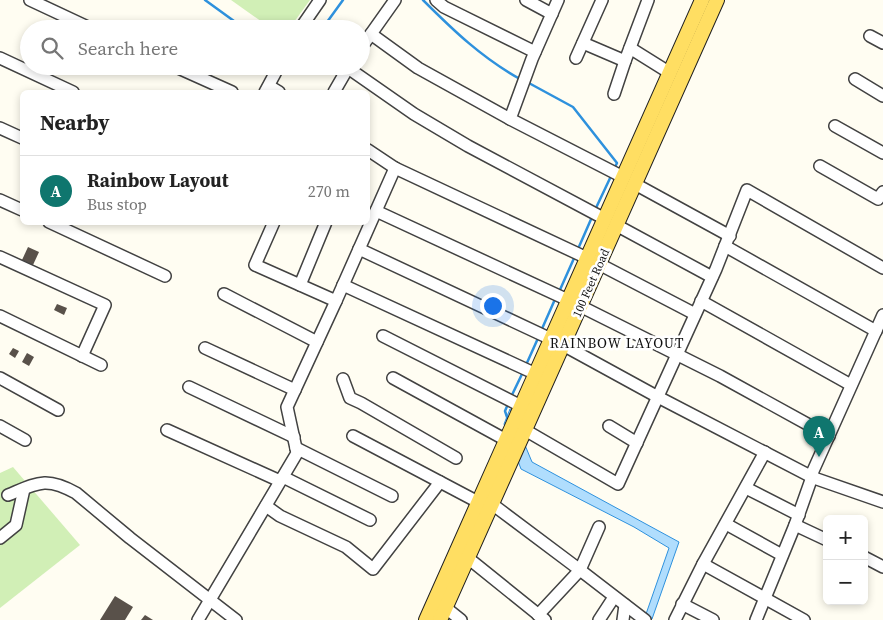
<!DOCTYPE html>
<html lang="en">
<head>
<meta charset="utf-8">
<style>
  :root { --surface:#fff; --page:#f2f2f2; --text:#222; --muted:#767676; --line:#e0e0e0; --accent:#0f766e }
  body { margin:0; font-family:"Source Serif 4",serif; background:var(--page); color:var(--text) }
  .controls { position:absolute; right:15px; bottom:15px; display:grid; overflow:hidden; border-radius:8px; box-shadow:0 2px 8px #0003 }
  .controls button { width:45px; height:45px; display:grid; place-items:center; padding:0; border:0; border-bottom:1px solid var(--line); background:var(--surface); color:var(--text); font:25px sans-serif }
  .you { position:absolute; left:492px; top:305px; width:18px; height:18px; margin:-12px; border:4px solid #fff; border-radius:50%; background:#1a73e8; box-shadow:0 0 0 8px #1a73e833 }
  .badge { display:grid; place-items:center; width:32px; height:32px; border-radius:50%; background:var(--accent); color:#fff; font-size:16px; font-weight:700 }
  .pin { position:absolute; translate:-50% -41px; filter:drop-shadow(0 1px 2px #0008) }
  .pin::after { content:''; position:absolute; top:26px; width:18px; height:15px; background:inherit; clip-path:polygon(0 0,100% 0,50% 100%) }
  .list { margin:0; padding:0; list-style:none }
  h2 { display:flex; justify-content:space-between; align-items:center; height:65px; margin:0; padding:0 20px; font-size:21px }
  h2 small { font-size:16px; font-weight:400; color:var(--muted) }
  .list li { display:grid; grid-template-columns:32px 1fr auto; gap:15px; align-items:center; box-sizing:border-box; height:70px; padding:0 20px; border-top:1px solid var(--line) }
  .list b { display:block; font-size:19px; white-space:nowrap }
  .list p { margin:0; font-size:16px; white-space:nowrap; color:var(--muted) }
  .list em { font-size:16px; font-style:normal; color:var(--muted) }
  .icon { flex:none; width:28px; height:28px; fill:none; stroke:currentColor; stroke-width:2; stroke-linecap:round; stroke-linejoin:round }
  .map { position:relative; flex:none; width:883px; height:620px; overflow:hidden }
  .search { position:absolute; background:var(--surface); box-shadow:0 2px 8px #0003; left:20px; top:20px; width:350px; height:55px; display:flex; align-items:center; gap:12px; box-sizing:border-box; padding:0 18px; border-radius:28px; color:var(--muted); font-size:19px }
  .panel { position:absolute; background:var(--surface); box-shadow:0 2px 8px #0003; left:20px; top:90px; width:350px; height:135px; border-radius:8px }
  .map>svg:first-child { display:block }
  .green { fill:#d1efb6 }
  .water { fill:#b0ddfd; stroke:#2e91dd }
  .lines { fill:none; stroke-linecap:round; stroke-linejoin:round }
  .stream { stroke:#2e91dd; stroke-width:2.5 }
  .building { fill:#59514a }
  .minor-casing { stroke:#424242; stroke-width:14 }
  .major-casing { stroke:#202020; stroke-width:16 }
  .minor { stroke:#fff; stroke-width:11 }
  .major { stroke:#ffde62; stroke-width:14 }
  .labels { text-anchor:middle; stroke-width:5; stroke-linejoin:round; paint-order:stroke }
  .street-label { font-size:12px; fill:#0f0f0f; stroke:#fff }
  .neighbourhood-label { font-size:14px; letter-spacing:1px; fill:#0f0f0f; stroke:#fff }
</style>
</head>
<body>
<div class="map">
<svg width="883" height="620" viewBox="0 0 883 620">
  <rect width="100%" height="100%" fill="#fffdf2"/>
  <g class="green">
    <polygon points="231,0 310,0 289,29 272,29"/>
    <polygon points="13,467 80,545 0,608 0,473"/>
  </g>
  <polygon class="water" points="510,409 532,462 679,542 652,619 646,614 669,548 634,527 521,469 504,424"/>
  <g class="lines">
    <g class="stream">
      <polyline points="205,0 245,29"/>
      <path d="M423 0C453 30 482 58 520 79"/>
      <polyline points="322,29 343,0"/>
      <polyline points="527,82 573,107 617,163 614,169"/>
      <polyline points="595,210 612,174"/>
      <polyline points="578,249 592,217"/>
      <polyline points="559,292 575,256"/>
      <polyline points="541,331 556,297"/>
      <polyline points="526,365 539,336"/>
      <polyline points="511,397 523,372"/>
      <polyline points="508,404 505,411 508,420"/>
    </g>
  </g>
  <g class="building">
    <polygon points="28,247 39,252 33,265 22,260"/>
    <polygon points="57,304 67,308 64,315 54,310"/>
    <polygon points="13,348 19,351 15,358 9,354"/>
    <polygon points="27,353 34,357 29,366 22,362"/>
    <polygon points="115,596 133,607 125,620 100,620"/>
    <polygon points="145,615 153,620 141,620"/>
  </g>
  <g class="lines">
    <g class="minor-casing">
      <g id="minor">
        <polyline points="30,0 92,29"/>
        <polyline points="436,0 444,7 535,52"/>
        <polyline points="526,0 552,14"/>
        <polyline points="558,0 532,59 510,119 623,177"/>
        <polyline points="300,29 320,0"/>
        <polyline points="371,34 418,68 510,119"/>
        <polyline points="870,36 883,43"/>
        <polyline points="583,43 625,61 648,0"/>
        <polyline points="361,48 395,0"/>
        <polyline points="630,48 670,73"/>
        <polyline points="0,58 73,92"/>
        <polyline points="576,58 602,0"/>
        <polyline points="174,66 232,92"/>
        <polyline points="348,68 414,114 468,146 605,219"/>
        <polyline points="855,79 883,96"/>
        <polyline points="269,86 279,92"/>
        <polyline points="265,92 279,66"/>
        <polyline points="334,92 349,66"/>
        <polyline points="614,94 625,61"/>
        <polyline points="835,126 883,153"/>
        <polyline points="0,128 22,138"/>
        <polyline points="368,150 395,168 587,258"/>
        <polyline points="820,166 878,199 883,192"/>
        <polyline points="635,184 730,236"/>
        <polyline points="0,200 22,210"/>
        <polyline points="376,211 568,300"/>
        <polyline points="49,222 165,276"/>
        <polyline points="274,222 255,265 336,301 395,168"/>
        <polyline points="616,225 712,277"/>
        <polyline points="725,246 876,331"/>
        <polyline points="359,249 551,339"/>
        <polyline points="0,257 105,305 82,356"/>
        <polyline points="599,264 695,314"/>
        <polyline points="300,285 326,222"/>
        <polyline points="343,285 536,374"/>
        <polyline points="224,294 317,342"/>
        <polyline points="701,301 851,385"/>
        <polyline points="580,306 720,376 829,436"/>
        <polyline points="0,316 101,365"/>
        <polyline points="383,336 521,406"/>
        <polyline points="563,345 658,397 814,478 883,502"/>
        <polyline points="205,348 295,390"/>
        <polyline points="0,378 58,410"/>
        <polyline points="393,378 506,440"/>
        <polyline points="343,379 350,398 361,403 456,458"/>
        <polyline points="189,387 294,437"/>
        <polyline points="0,426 25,440"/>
        <polyline points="609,426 637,443"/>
        <polyline points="167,430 280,481"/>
        <polyline points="525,430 618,484 716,269 747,190 883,268"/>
        <polyline points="353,436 478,502"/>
        <polyline points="296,448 392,496"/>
        <polyline points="283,477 370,520"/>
        <polyline points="746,488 799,515"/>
        <path d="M8 495C37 483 46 476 76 493L130 538 236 620"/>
        <polyline points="492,504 580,570 599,527"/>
        <polyline points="266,506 280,516 346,547 373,569 440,482"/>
        <polyline points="726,524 782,555"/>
        <polyline points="795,525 827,540"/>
        <polyline points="0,538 16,525 24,489"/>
        <polyline points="864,557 883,567"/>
        <polyline points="468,558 545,620"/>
        <polyline points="703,564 804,620"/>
        <polyline points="682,604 713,620"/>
        <polyline points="446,608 461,620"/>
        <polyline points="538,615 580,570 645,620"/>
        <polyline points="198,620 297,453 287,407 336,301"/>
        <polyline points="599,620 614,597"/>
        <polyline points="623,620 625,605"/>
        <polyline points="675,620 703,564 765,452"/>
        <polyline points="756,620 795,525 812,477 813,471 883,315"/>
      </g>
    </g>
    <g class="major-casing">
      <g id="major">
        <polyline points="426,620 702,0"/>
        <polyline points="440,620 717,0"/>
      </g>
    </g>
    <use href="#minor" class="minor"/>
    <use href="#major" class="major"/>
  </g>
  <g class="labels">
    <g class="street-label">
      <text transform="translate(591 283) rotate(-66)" y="4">100 Feet Road</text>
    </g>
    <g class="neighbourhood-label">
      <text x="617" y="348">RAINBOW LAYOUT</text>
    </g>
  </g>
</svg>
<div class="controls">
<button>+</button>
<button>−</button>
</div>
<div class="you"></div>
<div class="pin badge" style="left:819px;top:457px">A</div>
<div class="search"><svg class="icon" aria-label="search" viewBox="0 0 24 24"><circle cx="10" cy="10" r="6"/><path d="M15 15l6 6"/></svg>Search here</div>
<section class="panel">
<h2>Nearby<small></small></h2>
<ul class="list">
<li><span class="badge">A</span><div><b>Rainbow Layout</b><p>Bus stop</p></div><em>270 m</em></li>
</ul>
</section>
</div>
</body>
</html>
